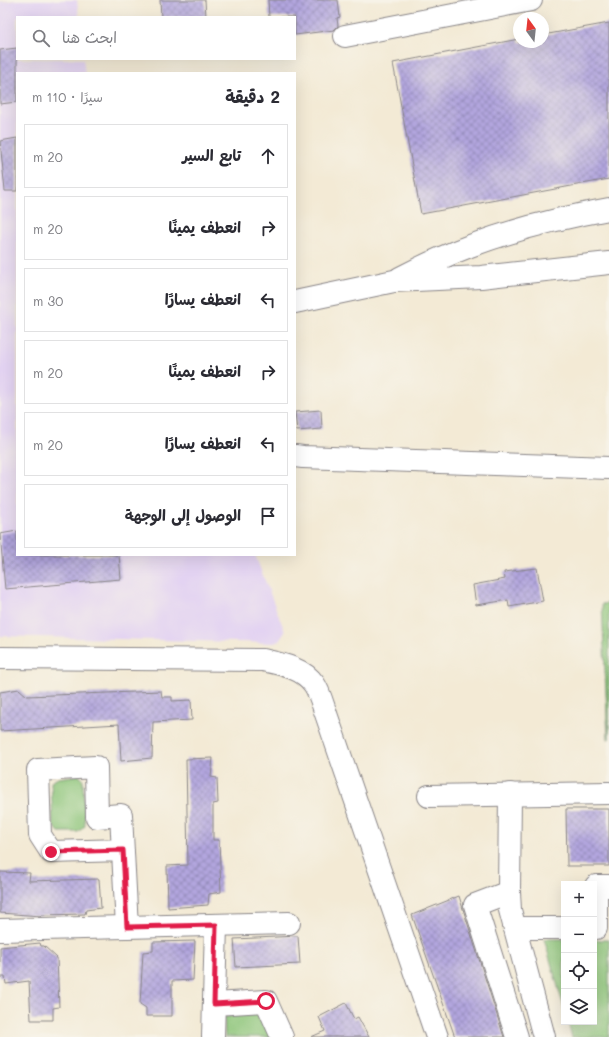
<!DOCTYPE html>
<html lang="ar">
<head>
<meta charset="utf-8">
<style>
  :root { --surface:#fff; --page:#f7f7f7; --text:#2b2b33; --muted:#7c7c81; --line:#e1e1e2 }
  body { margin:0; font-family:Mali,"Playpen Sans Arabic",sans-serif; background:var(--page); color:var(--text); direction:rtl }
  .controls { position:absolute; right:12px; bottom:12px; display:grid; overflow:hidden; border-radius:0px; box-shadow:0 4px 16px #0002 }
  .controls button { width:36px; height:36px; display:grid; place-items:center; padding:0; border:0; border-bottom:1px solid var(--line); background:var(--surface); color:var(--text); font:20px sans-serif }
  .compass { position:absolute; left:513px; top:12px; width:36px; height:36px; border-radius:50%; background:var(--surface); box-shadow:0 4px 16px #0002; rotate:345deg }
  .stop { position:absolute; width:12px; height:12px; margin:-9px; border:3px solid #e11d48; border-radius:50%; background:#fff }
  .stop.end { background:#e11d48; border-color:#fff; box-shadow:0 1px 4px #0008 }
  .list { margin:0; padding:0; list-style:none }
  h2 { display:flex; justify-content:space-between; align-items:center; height:52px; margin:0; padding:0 16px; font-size:17px }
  h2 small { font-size:13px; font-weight:400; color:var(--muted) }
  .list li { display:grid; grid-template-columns:26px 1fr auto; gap:12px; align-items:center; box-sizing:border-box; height:64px; margin:0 8px 8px; padding:0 8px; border:1px solid var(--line); border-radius:0px }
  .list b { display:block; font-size:15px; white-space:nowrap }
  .list em { font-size:13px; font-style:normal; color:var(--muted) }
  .icon { flex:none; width:22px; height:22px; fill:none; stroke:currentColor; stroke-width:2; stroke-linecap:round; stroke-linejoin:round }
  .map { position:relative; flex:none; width:609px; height:1037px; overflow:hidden; direction:ltr }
  .search { position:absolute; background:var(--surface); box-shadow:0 4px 16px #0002; left:16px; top:16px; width:280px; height:44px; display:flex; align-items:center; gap:10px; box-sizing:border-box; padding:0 14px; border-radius:0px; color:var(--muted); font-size:15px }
  .panel { position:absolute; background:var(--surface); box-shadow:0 4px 16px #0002; left:16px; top:72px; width:280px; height:484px; border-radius:0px; direction:rtl }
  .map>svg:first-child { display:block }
  .built { fill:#e3d3f2 }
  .green { fill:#8cc579; stroke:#57745a }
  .building { fill:url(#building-cross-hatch) }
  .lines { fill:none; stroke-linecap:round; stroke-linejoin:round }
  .minor-casing { stroke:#8a8688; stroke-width:24 }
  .minor { stroke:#fff; stroke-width:22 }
  .route { stroke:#e11d48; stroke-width:5 }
</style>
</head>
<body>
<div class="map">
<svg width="609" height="1037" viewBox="0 0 609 1037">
  <defs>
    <pattern id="building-cross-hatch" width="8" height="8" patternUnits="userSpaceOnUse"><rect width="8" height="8" fill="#b2a6de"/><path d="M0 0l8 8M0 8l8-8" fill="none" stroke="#9087b5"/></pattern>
  </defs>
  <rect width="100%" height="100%" fill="#f7f3e8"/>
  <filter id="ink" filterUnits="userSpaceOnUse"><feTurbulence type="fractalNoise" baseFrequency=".025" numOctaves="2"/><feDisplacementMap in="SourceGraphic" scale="8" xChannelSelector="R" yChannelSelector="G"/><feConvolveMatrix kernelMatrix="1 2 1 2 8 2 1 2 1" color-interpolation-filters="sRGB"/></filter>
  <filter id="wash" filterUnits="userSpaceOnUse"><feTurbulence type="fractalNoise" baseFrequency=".012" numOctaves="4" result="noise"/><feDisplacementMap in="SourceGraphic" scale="16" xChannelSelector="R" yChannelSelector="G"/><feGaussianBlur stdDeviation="0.9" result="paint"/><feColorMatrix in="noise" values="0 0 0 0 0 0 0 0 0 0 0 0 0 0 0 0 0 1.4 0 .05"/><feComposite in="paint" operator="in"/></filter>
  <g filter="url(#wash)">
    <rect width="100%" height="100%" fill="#f3ead5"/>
    <polygon class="built" points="17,0 77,0 79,17 17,17 17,59 83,59 85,73 17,73 17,555 255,555 285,632 279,641 274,643 0,636 0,2"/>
    <g class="green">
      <polygon points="609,603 609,739 608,739 602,604"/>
      <polygon points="79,775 83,780 85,826 78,832 59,832 53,826 51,782 58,778"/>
      <polygon points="544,939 564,939 564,1008"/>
      <polygon points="594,940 609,940 609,1037 572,1037 568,1022 594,1022"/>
      <polygon points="260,1014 271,1037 225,1037 224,1017"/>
    </g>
    <g id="blocks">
      <g class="building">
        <polygon points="160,0 205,0 206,17 161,17"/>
        <polygon points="268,0 338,0 340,17 337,18 338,26 334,30 295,35 295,17 269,17"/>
        <polygon points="609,23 609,179 421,214 393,63 519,39 519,42 543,42 543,35"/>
        <polygon points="17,48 17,102 0,104 0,50"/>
        <polygon points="17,138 17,191 5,191 0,141"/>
        <polygon points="321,410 322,429 297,431 295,412"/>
        <polygon points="17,531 17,555 119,555 121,579 5,589 0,534"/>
        <polygon points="537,568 543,601 509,607 508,600 476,605 473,585 505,579 504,572"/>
        <polygon points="19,689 27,696 161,691 162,697 172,697 172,701 191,700 192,720 153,722 152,758 121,761 119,724 0,731 0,692"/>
        <polygon points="213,758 211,777 217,778 218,803 213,804 213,840 219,840 221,892 209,894 208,905 168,908 167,866 188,865 186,759"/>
        <polygon points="566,809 609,809 609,866 567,866"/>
        <polygon points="0,872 30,873 29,881 99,879 101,908 86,910 85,914 41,915 41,916 0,913"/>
        <polygon points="459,896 463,909 504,1037 455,1037 412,915"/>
        <polygon points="298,936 300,964 236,967 234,939"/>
        <polygon points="195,941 193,980 172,981 172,1016 146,1016 146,1008 140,1004 143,952 153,951 153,942"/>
        <polygon points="40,943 41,946 44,946 57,958 59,1007 53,1008 53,1020 31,1020 29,981 6,984 5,977 0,977 0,947"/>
        <polygon points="346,1003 354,1019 358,1017 369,1037 311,1037 325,1031 319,1017"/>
      </g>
    </g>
  </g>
  <g filter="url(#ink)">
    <use href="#blocks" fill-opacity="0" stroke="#8a8688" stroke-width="1"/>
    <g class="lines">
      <g class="minor-casing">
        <g id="minor">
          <polyline points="345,36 531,0"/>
          <path d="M400 278C423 266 446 255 470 246 513 230 564 217 609 209"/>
          <polyline points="295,302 394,281 481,277 609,263"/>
          <polyline points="295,456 303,457 609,468"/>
          <path d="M0 658 263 660C281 664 303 668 314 684 319 691 322 702 325 711L437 1037"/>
          <polyline points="510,794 509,892 510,910 544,1037"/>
          <polyline points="429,796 609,793"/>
          <polyline points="123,850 51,852 40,835 38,770 96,767 97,817 121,815 127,927"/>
          <polyline points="509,892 475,905 517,1037"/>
          <polyline points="515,928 564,928"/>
          <polyline points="596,928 596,886 609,886"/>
          <polyline points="0,930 289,923"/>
          <polyline points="214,1004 266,1001 282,1037"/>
          <polyline points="213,1037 216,925"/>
        </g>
      </g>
      <use href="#minor" class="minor"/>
    </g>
  </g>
  <g class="lines" filter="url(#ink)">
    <polyline class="route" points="51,852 123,850 127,927 216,925 214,1004 266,1001"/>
  </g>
</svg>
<div class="controls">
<button>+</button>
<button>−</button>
<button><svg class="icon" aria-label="locate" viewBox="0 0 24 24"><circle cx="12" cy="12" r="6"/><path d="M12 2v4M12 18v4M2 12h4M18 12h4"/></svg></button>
<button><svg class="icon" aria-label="layers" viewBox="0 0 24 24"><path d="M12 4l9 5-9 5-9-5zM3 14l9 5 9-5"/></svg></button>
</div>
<svg class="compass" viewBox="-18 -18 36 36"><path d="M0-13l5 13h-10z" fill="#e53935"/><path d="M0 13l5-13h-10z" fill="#7c7c81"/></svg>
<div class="stop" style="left:266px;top:1001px"></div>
<div class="stop end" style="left:51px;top:852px"></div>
<div class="search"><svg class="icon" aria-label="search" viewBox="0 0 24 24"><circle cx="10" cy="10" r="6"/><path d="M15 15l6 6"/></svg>ابحث هنا</div>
<section class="panel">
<h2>2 دقيقة<small>سيرًا · 110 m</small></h2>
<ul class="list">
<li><svg class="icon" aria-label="ahead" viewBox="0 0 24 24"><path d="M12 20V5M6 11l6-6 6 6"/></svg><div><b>تابع السير</b></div><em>20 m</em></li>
<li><svg class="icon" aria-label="right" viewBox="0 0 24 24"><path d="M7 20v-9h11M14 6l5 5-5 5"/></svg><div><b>انعطف يمينًا</b></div><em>20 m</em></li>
<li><svg class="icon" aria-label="left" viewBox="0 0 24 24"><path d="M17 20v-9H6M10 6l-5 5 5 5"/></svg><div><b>انعطف يسارًا</b></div><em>30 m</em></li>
<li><svg class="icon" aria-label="right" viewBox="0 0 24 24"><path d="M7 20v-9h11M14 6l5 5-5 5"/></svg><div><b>انعطف يمينًا</b></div><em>20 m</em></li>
<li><svg class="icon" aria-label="left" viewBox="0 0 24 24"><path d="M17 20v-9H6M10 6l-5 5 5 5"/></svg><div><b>انعطف يسارًا</b></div><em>20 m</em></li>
<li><svg class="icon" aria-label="arrive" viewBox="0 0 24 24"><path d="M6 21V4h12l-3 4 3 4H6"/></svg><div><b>الوصول إلى الوجهة</b></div></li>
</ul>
</section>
</div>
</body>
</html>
